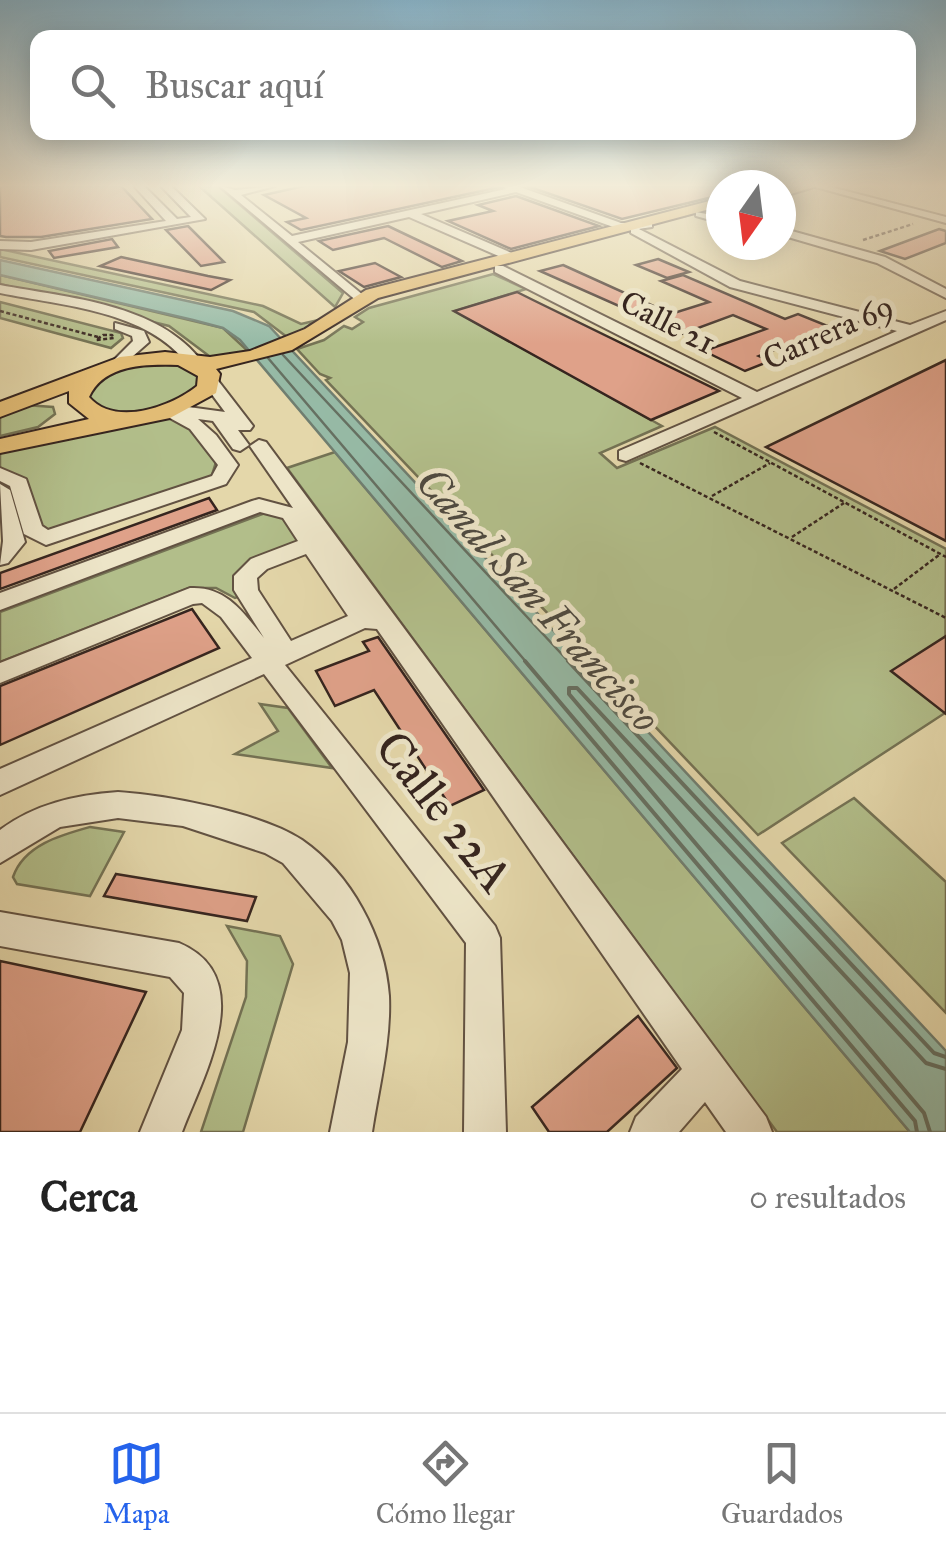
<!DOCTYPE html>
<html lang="es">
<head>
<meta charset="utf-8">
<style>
  :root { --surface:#fff; --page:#f6f6f6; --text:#222; --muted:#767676; --line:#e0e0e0; --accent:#2563eb }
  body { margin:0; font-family:"IM FELL Great Primer",serif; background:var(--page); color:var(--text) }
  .compass { position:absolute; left:706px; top:170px; width:90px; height:90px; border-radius:50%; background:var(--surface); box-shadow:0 5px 25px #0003; rotate:194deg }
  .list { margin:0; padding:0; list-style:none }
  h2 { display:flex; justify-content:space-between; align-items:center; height:130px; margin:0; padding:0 40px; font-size:42px }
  h2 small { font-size:32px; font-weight:400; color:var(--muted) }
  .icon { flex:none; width:55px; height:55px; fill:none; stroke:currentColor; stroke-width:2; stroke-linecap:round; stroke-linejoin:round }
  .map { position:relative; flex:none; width:946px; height:1132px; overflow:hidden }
  .search { position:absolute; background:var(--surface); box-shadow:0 5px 25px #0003; left:30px; right:30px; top:30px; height:110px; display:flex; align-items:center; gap:25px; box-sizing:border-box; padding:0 35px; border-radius:20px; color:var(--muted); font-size:38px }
  .sheet { height:280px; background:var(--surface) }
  nav { display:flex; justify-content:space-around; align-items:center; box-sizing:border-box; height:140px; border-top:2px solid var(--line); background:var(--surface); font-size:28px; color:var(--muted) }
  nav a { display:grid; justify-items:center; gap:5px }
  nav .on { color:var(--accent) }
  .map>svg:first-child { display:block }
  .green { fill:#b2be8a; stroke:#747254; stroke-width:2.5 }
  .water { fill:#96baa6; stroke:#707e70; stroke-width:2.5 }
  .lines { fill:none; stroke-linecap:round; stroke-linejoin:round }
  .shore-far1 { stroke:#667062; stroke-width:2.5 }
  .shore { stroke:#667062; stroke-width:4 }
  .building { fill:#dfa189; stroke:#36251f; stroke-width:2.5 }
  .minor-casing { stroke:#625242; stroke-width:4 }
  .major-casing { stroke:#36251f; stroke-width:4 }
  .path { stroke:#36251f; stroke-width:2.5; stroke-dasharray:4 2.5; stroke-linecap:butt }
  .minor { fill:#ede5c8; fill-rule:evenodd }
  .major { fill:#e2bc75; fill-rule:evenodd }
  .labels { text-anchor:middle; stroke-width:10; stroke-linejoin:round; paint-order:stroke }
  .far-street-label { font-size:32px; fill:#36251f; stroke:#ede5c8 }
  .water-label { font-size:42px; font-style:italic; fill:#4e4a41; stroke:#ede5c8 }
  .near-street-label { font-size:48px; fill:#36251f; stroke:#ede5c8 }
</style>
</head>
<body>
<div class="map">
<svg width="946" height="1132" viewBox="0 0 946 1132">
  <rect width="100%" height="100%" fill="#e4d7aa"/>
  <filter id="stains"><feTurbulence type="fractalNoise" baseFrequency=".002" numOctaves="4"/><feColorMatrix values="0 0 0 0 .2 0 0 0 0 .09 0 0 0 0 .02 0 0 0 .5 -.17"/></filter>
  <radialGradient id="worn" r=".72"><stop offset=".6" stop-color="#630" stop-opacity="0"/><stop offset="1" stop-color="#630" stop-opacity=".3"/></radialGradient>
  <g class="green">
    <polygon points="199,186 218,186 343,293 335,307"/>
    <polygon points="0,249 263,306 301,324 314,321 302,332 287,337 254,312 0,257"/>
    <polygon points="493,274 526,289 455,311 662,426 600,453 617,468 715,427 946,549 945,713 758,835 326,380 330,378 320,374 297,349 324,340 344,326 352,329 363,322 355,317 369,308"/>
    <polygon points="0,275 223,328 250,353 213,359 169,326 0,284"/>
    <polygon points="0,302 121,333 123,338 111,348 0,318"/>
    <path d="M177 362 203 378 194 395C157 409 128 420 89 404L87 390C107 363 147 364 177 362Z"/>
    <polygon points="25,405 53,407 55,414 38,427 0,436 0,415"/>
    <polygon points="168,417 193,425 216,462 211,478 55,534 40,532 24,485 0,472 0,451"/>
    <polygon points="335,452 910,1132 777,1132 287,468"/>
    <polygon points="265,513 281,515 301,542 247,565 243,595 235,598 216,588 189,588 0,662 0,612"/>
    <polygon points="260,704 288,708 332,768 235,754 278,731"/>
    <polygon points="854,798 946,882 946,1013 782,843"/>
    <path d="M90 827 124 832 90 896 17 884 13 877C24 845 61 835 90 827Z"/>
    <polygon points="227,926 280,936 293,964 243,1132 201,1132 246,997 247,961"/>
  </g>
  <polygon class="water" points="0,260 233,311 269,326 946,1051 946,1132 910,1132 240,340 223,328 193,320 0,275"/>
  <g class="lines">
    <g class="shore-far1">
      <polyline points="283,355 570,663"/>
      <polyline points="268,358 527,663"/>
    </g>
    <g class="shore">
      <polyline points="525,661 915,1121 917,1132"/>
      <polyline points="568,661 934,1053 946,1057"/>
      <polyline points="930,1132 924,1113 569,694 569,688 577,688 926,1063 946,1069"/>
    </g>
  </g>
  <g class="building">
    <polygon points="0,186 121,186 152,219 41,237 6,237 0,236"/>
    <polygon points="304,186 499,186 500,187 301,230 287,222 306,218 264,195"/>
    <polygon points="527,186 721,186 721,195 622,219"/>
    <polygon points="516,196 599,226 511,249 448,221 493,211 478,205"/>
    <polygon points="188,226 224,262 201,266 166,230"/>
    <polygon points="388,226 409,236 462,261 442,267 384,238 333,250 319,241"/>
    <polygon points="939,229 946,231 946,243 905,259 880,251"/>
    <polygon points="112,239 118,247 54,258 49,251"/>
    <polygon points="121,257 208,276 230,280 211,290 100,266"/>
    <polygon points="658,259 689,272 667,278 636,265"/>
    <polygon points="375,263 401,277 364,287 339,271"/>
    <polygon points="563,265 671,314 709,302 661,281 683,275 785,319 798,314 840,331 817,340 808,336 759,356 770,361 745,371 704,351 766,329 733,315 682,334 540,271"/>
    <polygon points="517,292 533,300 719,391 651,420 454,311"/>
    <polygon points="946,360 946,541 766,447"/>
    <polygon points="209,498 217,510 0,589 0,573"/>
    <polygon points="192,609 219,648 0,745 0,686"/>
    <polygon points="946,636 946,714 891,671"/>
    <polygon points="378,637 484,790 450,806 374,690 335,706 316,671 369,651 363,642"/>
    <polygon points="116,874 256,897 247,921 104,896"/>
    <polygon points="0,961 146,992 80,1132 0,1132"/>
    <polygon points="638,1016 677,1068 607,1132 549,1132 532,1107"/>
  </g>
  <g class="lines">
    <g class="minor-casing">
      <g id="minor">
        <polygon points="134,186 144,186 177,219 191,217 161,186 171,186 205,219 31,250 0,249 0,241 31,242 166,221"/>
        <polygon points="220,186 235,190 275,186 241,195 292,236 506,189 503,186 517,186 621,223 652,223 652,227 639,229 740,281 910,325 946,311 946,320 626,461 619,459 619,451 742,398 495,272 495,266 503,266 757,392 897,331 730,287 631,233 631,229 616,228 516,192 421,214 514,254 516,257 510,261 409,217 298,242 363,295 363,301 358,302"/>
        <polygon points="812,186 827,186 946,217 946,223"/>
        <polygon points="696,212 721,217 721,223 696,216"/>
        <polygon points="781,228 885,257 946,289 946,298 877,263 781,235"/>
        <path d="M0 285C68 298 159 303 203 363L189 366C148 310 63 306 0 293Z"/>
        <polygon points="115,323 144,331 149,342 116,371 108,366 133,341 132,336 115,329"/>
        <polygon points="210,376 216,378 253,426 250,430 238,430 249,445 240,451 233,449 213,421 198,419 216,435 238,465 226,484 46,545 24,534 10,486 0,481 0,468 26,479 42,526 48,530 212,476 218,465 190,429 159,412 162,408 181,406 225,412 202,381"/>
        <path d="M259 440 266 442 766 1117 772 1132H726L705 1102 679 1132H630L636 1117 682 1069 377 629 365 628 285 665 495 926 500 938 506 1132H464L466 943 264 674 0 795V769L252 658 221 617 202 603 193 604 0 683V663L190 588C226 586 243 612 264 638L234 590V576L251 559 298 541 283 518 260 512 0 610V593L252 501 259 499 293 508 250 446ZM306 554 348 616 291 641 258 590 257 578 267 569Z"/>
        <polygon points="0,484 10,490 25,542 8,563 0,565 3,541"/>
        <path d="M118 792C167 795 261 813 302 840 351 874 385 937 389 996 391 1041 379 1087 372 1132H330L348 1042 350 973 342 940 332 921 283 863 265 853 183 826 118 818 60 827 0 863V830C35 804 75 795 118 792Z"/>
        <path d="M0 912 179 943C260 977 203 1076 182 1132H140L182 1030 184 993 170 977 0 946Z"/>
      </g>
    </g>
    <g class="major-casing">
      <g id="major">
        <polygon points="795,186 817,186 781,197 781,189"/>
        <path d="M721 198V206L378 298 292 350 216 369 220 374 216 393 170 418 0 453V439L89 419 69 403V391L0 417V402L120 357 165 352 210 357 250 351 305 329 366 290ZM178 365 198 376 197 386C171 407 115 427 89 397 104 364 146 364 178 365Z"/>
      </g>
    </g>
    <g class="path">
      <polyline points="863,240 913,224"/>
      <polyline points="0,311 98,337"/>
      <polygon points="103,335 112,335 114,338 96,340"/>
      <polyline points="714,432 946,557"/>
      <polyline points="640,463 946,618"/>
      <polyline points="712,496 770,463"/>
      <polyline points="792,537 844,503"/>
      <polyline points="894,589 939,555"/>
    </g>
    <use href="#minor" class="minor"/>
    <use href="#major" class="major"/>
  </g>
  <linearGradient id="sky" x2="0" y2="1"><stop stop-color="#87b6ce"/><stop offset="0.54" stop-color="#f3edd9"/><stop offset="1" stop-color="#f3edd9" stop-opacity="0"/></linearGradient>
  <rect width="946" height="344" fill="url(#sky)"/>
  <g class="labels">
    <g class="far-street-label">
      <text transform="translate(668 322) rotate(27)" y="11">Calle 21</text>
      <text transform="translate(828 332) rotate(-24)" y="11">Carrera 69</text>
    </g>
    <g class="water-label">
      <text transform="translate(539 599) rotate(48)" y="15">Canal San Francisco</text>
    </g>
    <g class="near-street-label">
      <text transform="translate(445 811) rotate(52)" y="17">Calle 22A</text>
    </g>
  </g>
  <rect width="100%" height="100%" filter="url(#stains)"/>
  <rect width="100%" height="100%" fill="url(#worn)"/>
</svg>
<svg class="compass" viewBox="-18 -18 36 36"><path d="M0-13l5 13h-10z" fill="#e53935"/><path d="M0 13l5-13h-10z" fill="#767676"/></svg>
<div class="search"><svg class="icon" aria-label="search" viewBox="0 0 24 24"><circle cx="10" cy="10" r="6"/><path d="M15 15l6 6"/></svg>Buscar aquí</div>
</div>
<section class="sheet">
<h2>Cerca<small>0 resultados</small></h2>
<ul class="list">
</ul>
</section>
<nav>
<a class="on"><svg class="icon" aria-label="map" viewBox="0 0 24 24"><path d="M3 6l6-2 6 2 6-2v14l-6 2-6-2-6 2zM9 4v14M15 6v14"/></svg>Mapa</a>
<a><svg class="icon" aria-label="directions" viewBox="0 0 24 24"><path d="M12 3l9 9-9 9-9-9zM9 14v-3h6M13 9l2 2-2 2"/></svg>Cómo llegar</a>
<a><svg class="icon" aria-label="saved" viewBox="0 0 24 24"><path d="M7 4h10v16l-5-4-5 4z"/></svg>Guardados</a>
</nav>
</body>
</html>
